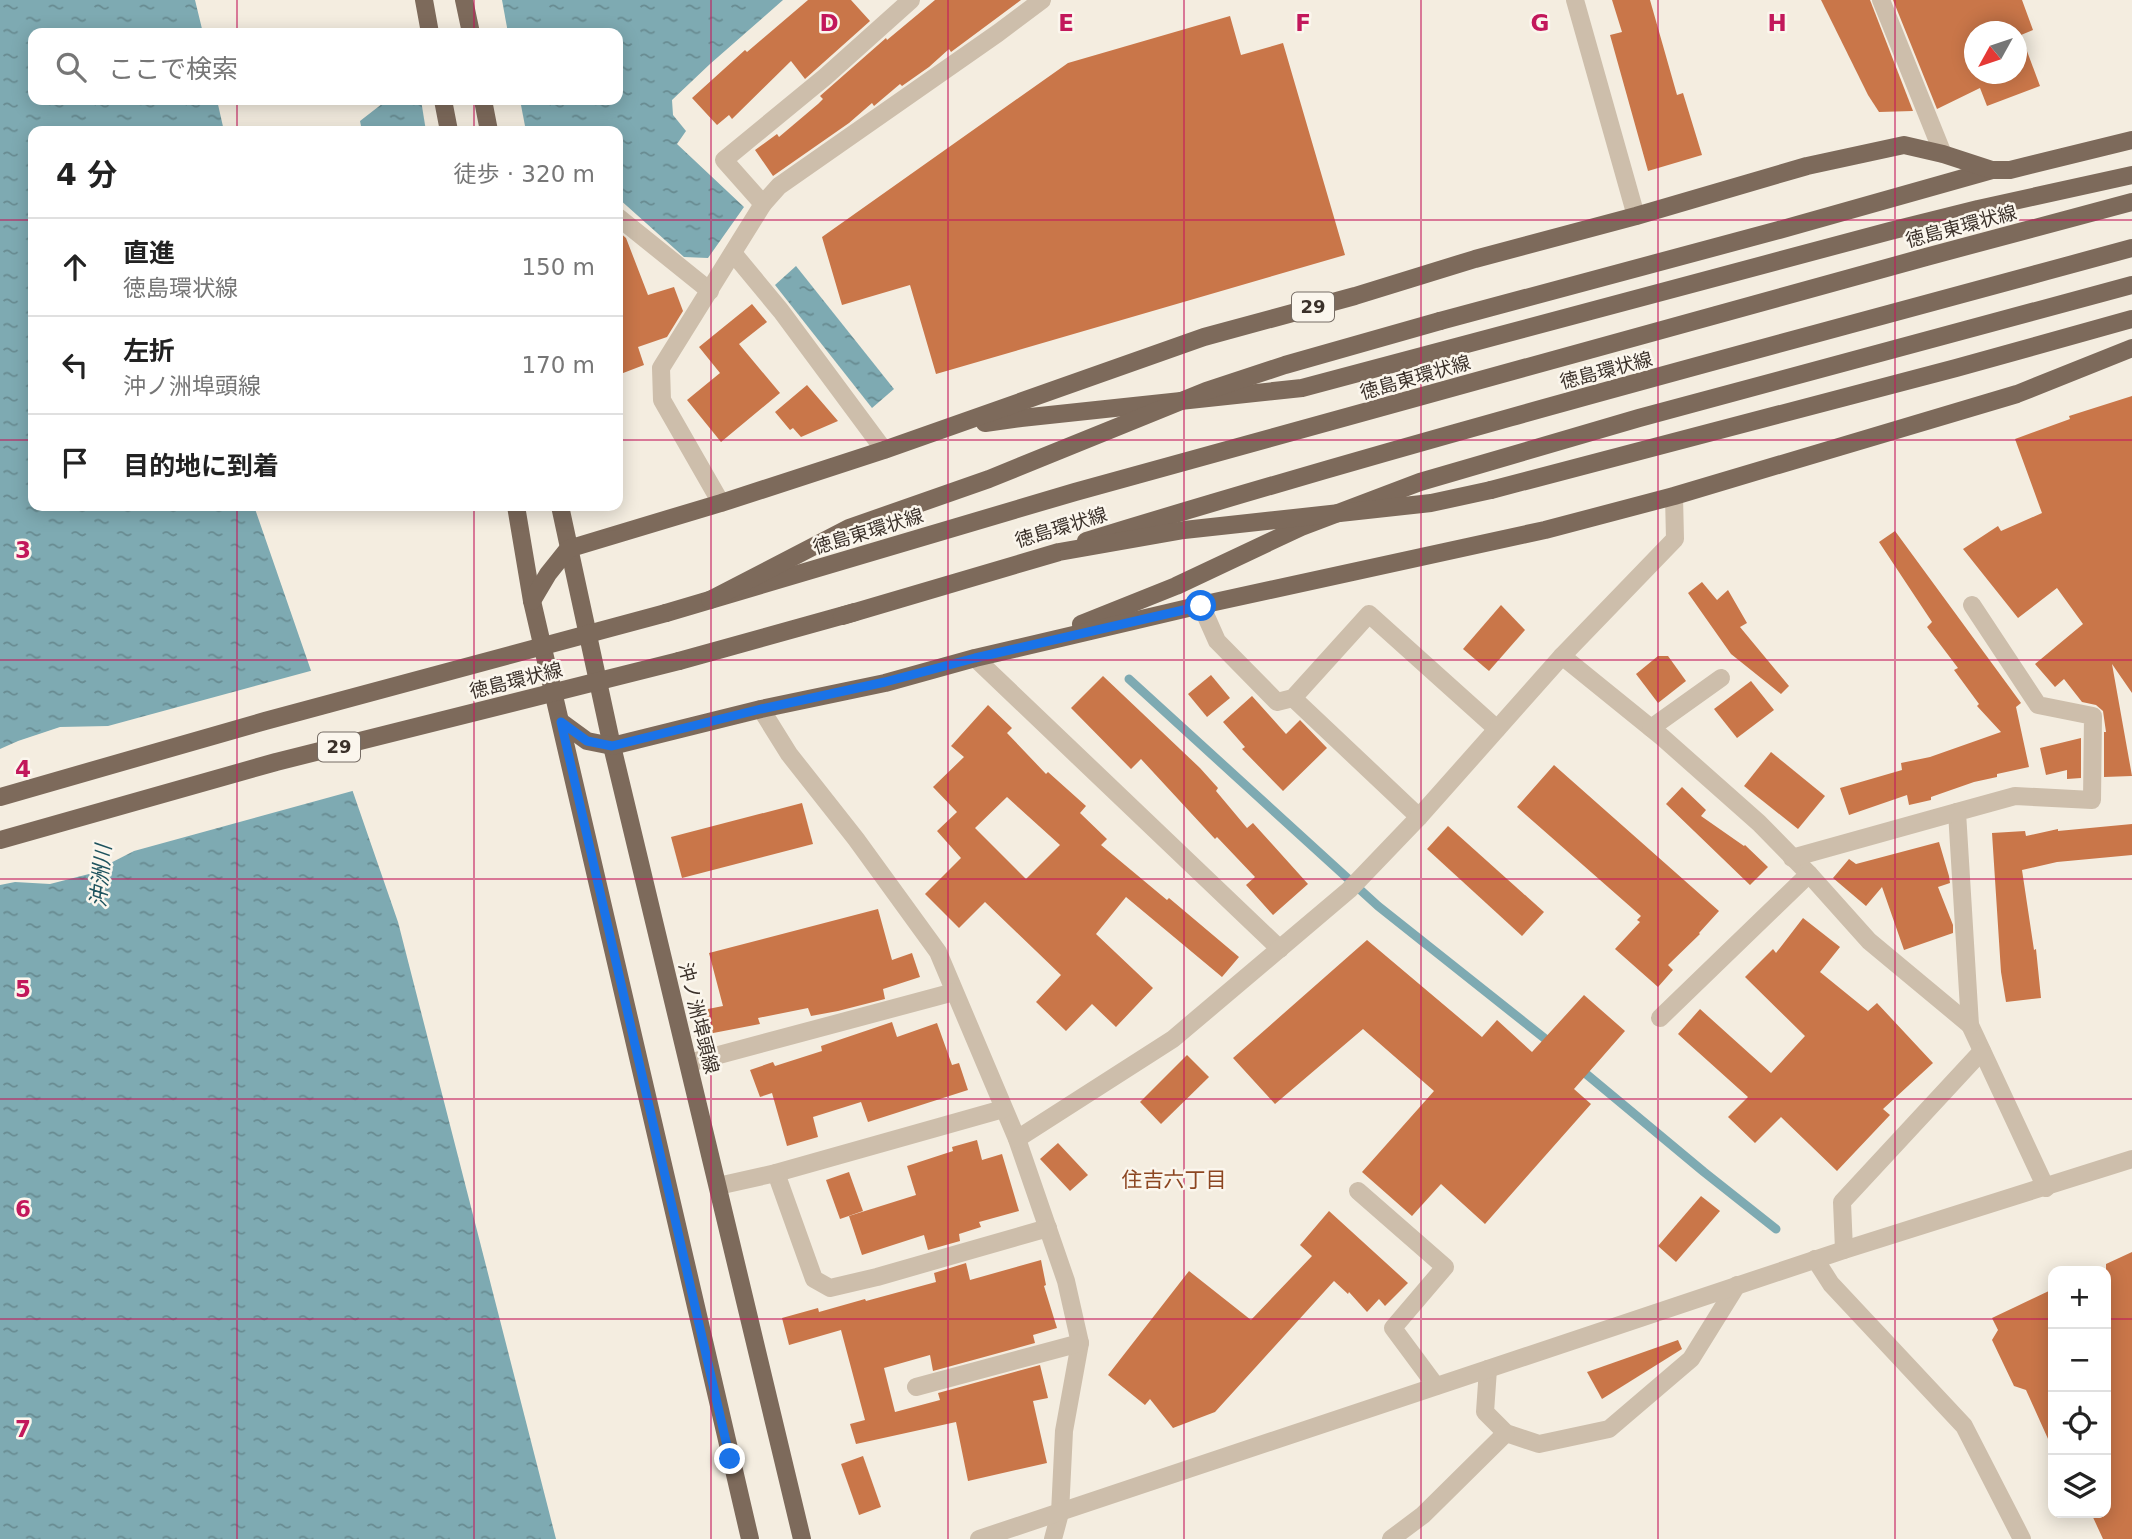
<!DOCTYPE html>
<html lang="ja">
<head>
<meta charset="utf-8">
<style>
  :root { --surface:#fff; --page:#f2f2f2; --text:#222; --muted:#767676; --line:#e0e0e0 }
  body { margin:0; font-family:"DejaVu Sans","Noto Sans JP",sans-serif; background:var(--page); color:var(--text) }
  .controls { position:absolute; right:21px; bottom:21px; display:grid; overflow:hidden; border-radius:14px; box-shadow:0 4px 18px #0003 }
  .controls button { width:63px; height:63px; display:grid; place-items:center; padding:0; border:0; border-bottom:2px solid var(--line); background:var(--surface); color:var(--text); font:35px sans-serif }
  .compass { position:absolute; left:1964px; top:21px; width:63px; height:63px; border-radius:50%; background:var(--surface); box-shadow:0 4px 18px #0003; rotate:230deg }
  .stop { position:absolute; width:21px; height:21px; margin:-16px; border:5px solid #1a73e8; border-radius:50%; background:#fff }
  .stop.end { background:#1a73e8; border-color:#fff; box-shadow:0 2px 7px #0008 }
  .list { margin:0; padding:0; list-style:none }
  h2 { display:flex; justify-content:space-between; align-items:center; height:91px; margin:0; padding:0 28px; font-size:30px }
  h2 small { font-size:23px; font-weight:400; color:var(--muted) }
  .list li { display:grid; grid-template-columns:46px 1fr auto; gap:21px; align-items:center; box-sizing:border-box; height:98px; padding:0 28px; border-top:2px solid var(--line) }
  .list b { display:block; font-size:26px; white-space:nowrap }
  .list p { margin:0; font-size:23px; white-space:nowrap; color:var(--muted) }
  .list em { font-size:23px; font-style:normal; color:var(--muted) }
  .icon { flex:none; width:38px; height:38px; fill:none; stroke:currentColor; stroke-width:2; stroke-linecap:round; stroke-linejoin:round }
  .map { position:relative; flex:none; width:2132px; height:1539px; overflow:hidden }
  .search { position:absolute; background:var(--surface); box-shadow:0 4px 18px #0003; left:28px; top:28px; width:595px; height:77px; display:flex; align-items:center; gap:18px; box-sizing:border-box; padding:0 24px; border-radius:14px; color:var(--muted); font-size:26px }
  .panel { position:absolute; background:var(--surface); box-shadow:0 4px 18px #0003; left:28px; top:126px; width:595px; height:385px; border-radius:14px }
  .map>svg:first-child { display:block }
  .water { fill:url(#water-ripples) }
  .pier { fill:#f4ede0 }
  .lines { fill:none; stroke-linecap:round; stroke-linejoin:round }
  .stream { stroke:#7eaab2; stroke-width:9 }
  .building { fill:#c97649; fill-rule:evenodd }
  .minor { stroke:#cdbeab; stroke-width:18 }
  .major { stroke:#7d6a5b; stroke-width:18 }
  .major-bridge { stroke:#7d6a5b; stroke-width:18 }
  .route { stroke:#1a73e8; stroke-width:9 }
  .grid { fill:none; stroke:#c2185b; stroke-width:2; stroke-opacity:0.55 }
  .labels { text-anchor:middle; stroke-width:5; stroke-linejoin:round; paint-order:stroke }
  .shield { fill:#fbf6ed; stroke:#756c64; stroke-width:2 }
  .shield-label { font-size:18px; font-weight:bold; fill:#3b312a }
  .street-label { font-size:19px; fill:#3b312a; stroke:#fbf6ed }
  .water-label { font-size:21px; font-style:italic; fill:#1e535e; stroke:#fbf6ed }
  .neighbourhood-label { font-size:21px; fill:#8c4621; stroke:#fbf6ed }
  .grid-label { font-size:23px; text-anchor:middle; font-weight:bold; fill:#c2185b; stroke:#fbf6ed; stroke-width:5; stroke-linejoin:round; paint-order:stroke }
</style>
</head>
<body>
<div class="map">
<svg width="2132" height="1539" viewBox="0 0 2132 1539">
  <defs>
    <pattern id="water-ripples" width="26" height="14" patternUnits="userSpaceOnUse" patternTransform="scale(1.75)"><rect width="26" height="14" fill="#7eaab2"/><path d="M2 4q2-2 4 0t4 0M15 11q2-2 4 0t4 0" fill="none" stroke="#688b91"/></pattern>
  </defs>
  <rect width="100%" height="100%" fill="#f4ede0"/>
  <g class="water">
    <polygon points="0,0 195,0 203,33 33,33 33,100 217,100 224,131 33,131 33,506 254,506 398,922 556,1539 0,1539"/>
    <polygon points="473,0 783,0 710,64 672,100 673,115 686,131 677,144 744,207 708,258 684,257 618,198 618,131 362,131 360,121 387,100 618,100 618,33 419,33"/>
    <polygon points="796,266 894,389 872,408 775,285"/>
  </g>
  <g class="pier">
    <polygon points="466,0 502,0 508,33 415,33 417,30"/>
    <polygon points="421,100 520,100 526,131 426,131"/>
    <polygon points="314,670 356,790 134,851 89,874 50,884 15,882 0,885 0,749 18,741 60,727 108,726"/>
  </g>
  <g class="lines">
    <g class="stream">
      <polyline points="1129,679 1378,906 1553,1045"/>
      <polyline points="1579,1068 1704,1172 1776,1229"/>
    </g>
  </g>
  <g class="building">
    <polygon points="808,0 851,0 870,21 805,79 791,61 732,119 729,115 717,125 692,98 745,50 747,52"/>
    <polygon points="935,0 1021,0 951,52 949,49 929,67 902,86 900,84 874,106 872,103 849,123 773,176 755,150 777,134 779,137 818,104 823,99 820,96 886,38 887,40"/>
    <polygon points="1612,0 1650,0 1677,95 1683,93 1702,155 1648,171 1610,35 1622,32"/>
    <polygon points="1821,0 1870,0 1913,111 1879,112 1868,95"/>
    <path d="M1893 0H2022L2033 30 2021 35 2040 86 1987 106 1980 88 1937 109ZM1975 32H2017V74H1975Z"/>
    <polygon points="1230,16 1241,55 1283,43 1345,255 936,374 910,285 842,305 822,237 1068,63"/>
    <polygon points="618,231 626,238 648,295 674,287 683,311 667,337 638,347 644,365 618,375"/>
    <polygon points="752,304 767,322 739,344 780,393 721,442 687,400 720,373 699,347"/>
    <polygon points="807,385 838,421 801,437 793,428 790,430 775,412"/>
    <polygon points="2132,396 2132,693 2112,664 2132,776 2104,777 2104,732 2106,732 2103,711 2096,705 2082,702 2064,679 2055,687 2035,664 2083,624 2057,588 2018,618 1963,549 1998,526 2001,531 2042,513 2015,439 2070,419 2069,416"/>
    <polygon points="1895,531 2021,703 2016,707 2029,767 1997,774 1997,777 1974,782 1931,797 1931,800 1909,805 1907,795 1849,815 1840,788 1902,770 1901,763 1930,757 2001,732 1977,706 1979,704 1954,670 1958,668 1927,627 1932,622 1879,542"/>
    <polygon points="1702,582 1717,600 1728,590 1747,623 1740,627 1789,686 1781,694 1731,654 1688,593"/>
    <polygon points="1501,605 1525,630 1489,671 1463,649"/>
    <polygon points="1658,656 1668,656 1686,681 1658,703 1636,674"/>
    <polygon points="1211,675 1230,698 1207,717 1188,694"/>
    <polygon points="1103,676 1200,768 1218,788 1216,791 1247,828 1253,823 1308,884 1273,915 1246,885 1255,877 1217,837 1215,839 1141,759 1131,769 1071,708"/>
    <polygon points="1751,681 1774,710 1737,738 1714,709"/>
    <polygon points="1252,696 1286,734 1300,720 1327,748 1283,791 1242,749 1245,747 1223,722"/>
    <path d="M988 705 1012 728 1007 733 1046 774 1048 772 1086 806 1080 813 1107 839 1101 845 1167 900 1169 898 1239 957 1222 977 1126 897 1096 934 1153 988 1116 1027 1092 1004 1066 1031 1036 1002 1061 975 985 902 959 928 925 894 961 858 937 831 957 812 933 787 964 757 951 746ZM1007 797 1060 845 1026 879 975 828Z"/>
    <polygon points="2081,738 2081,778 2067,779 2067,770 2046,775 2040,748"/>
    <polygon points="1771,752 1825,796 1798,829 1744,786"/>
    <polygon points="1554,765 1719,911 1699,933 1700,934 1668,965 1673,970 1658,987 1615,949 1640,922 1637,920 1641,916 1517,807"/>
    <polygon points="1682,787 1706,810 1701,816 1744,846 1745,845 1768,867 1750,885 1666,804"/>
    <polygon points="802,803 813,844 682,878 671,837"/>
    <polygon points="2132,824 2132,855 2057,862 2022,870 2034,950 2036,949 2041,998 2006,1002 2001,972 1992,833 2025,831 2026,836 2058,829 2058,831"/>
    <polygon points="1448,826 1544,912 1522,936 1427,849"/>
    <polygon points="1939,842 1949,876 1950,883 1938,887 1953,925 1953,933 1904,950 1882,887 1866,906 1833,878 1849,859 1856,864"/>
    <polygon points="878,909 892,960 912,953 920,977 883,989 885,999 838,1011 811,1016 808,1008 758,1018 760,1024 708,1034 703,1010 723,1006 709,953"/>
    <polygon points="1803,918 1840,947 1820,972 1868,1011 1877,1003 1933,1063 1883,1109 1890,1115 1837,1171 1781,1117 1755,1143 1728,1117 1748,1097 1678,1034 1700,1009 1771,1073 1805,1036 1745,977 1773,949 1776,953"/>
    <polygon points="1367,940 1482,1037 1497,1020 1532,1052 1584,995 1625,1031 1574,1089 1591,1104 1485,1224 1441,1184 1412,1216 1362,1172 1434,1091 1363,1029 1275,1104 1233,1058"/>
    <polygon points="892,1022 897,1037 937,1023 952,1065 959,1063 968,1090 868,1122 861,1102 813,1117 818,1137 787,1146 772,1093 760,1097 750,1070 773,1062 775,1066 822,1051 821,1046"/>
    <polygon points="1187,1055 1209,1077 1161,1124 1140,1102"/>
    <polygon points="977,1140 982,1160 1002,1154 1019,1211 979,1222 981,1227 959,1234 960,1241 928,1250 924,1235 862,1255 849,1216 916,1195 907,1166 953,1151 952,1147"/>
    <polygon points="1058,1143 1088,1175 1070,1191 1040,1159"/>
    <polygon points="849,1172 863,1211 840,1219 826,1180"/>
    <polygon points="1701,1196 1720,1211 1676,1262 1658,1246"/>
    <polygon points="1329,1211 1408,1283 1385,1306 1379,1299 1367,1312 1349,1292 1348,1294 1334,1281 1215,1412 1173,1428 1150,1399 1145,1405 1108,1375 1189,1271 1251,1320 1312,1256 1300,1245"/>
    <polygon points="2132,1252 2132,1539 2103,1539 2091,1513 2106,1513 2106,1264"/>
    <polygon points="1041,1260 1046,1285 1044,1286 1057,1328 1033,1335 1035,1343 933,1371 930,1355 884,1368 895,1412 940,1400 938,1393 1040,1365 1048,1398 1033,1401 1047,1463 968,1481 956,1422 856,1444 850,1424 865,1420 841,1330 789,1345 782,1318 818,1308 819,1312 865,1299 866,1301 936,1282 934,1273 966,1263 970,1280"/>
    <polygon points="2053,1289 2053,1450 2026,1390 2014,1386 1992,1340 1998,1330 1992,1318"/>
    <polygon points="1678,1340 1682,1349 1602,1399 1587,1372"/>
    <polygon points="863,1456 881,1507 859,1515 841,1464"/>
  </g>
  <g class="lines">
    <g class="minor">
      <polyline points="1575,0 1636,216"/>
      <polyline points="1881,0 1943,154"/>
      <polyline points="763,204 779,186 998,33 1042,0"/>
      <polyline points="618,217 710,291"/>
      <polyline points="733,253 781,311 884,450"/>
      <polyline points="721,503 662,400 661,368 763,204 724,160 825,77 911,0"/>
      <polyline points="1201,605 1217,641 1277,702 1293,698 1369,614 1497,729"/>
      <polyline points="1972,605 2038,705 2093,716 2092,800 2015,796 1957,812 1970,1025 2046,1188"/>
      <polyline points="1562,656 1662,737 1759,823 1809,874"/>
      <polyline points="975,658 1280,949"/>
      <polyline points="1293,698 1419,817"/>
      <polyline points="761,709 789,754 856,839 938,952 1017,1139 1066,1281 1080,1343 1064,1431 1060,1513 1053,1539"/>
      <polyline points="1651,728 1721,678"/>
      <polyline points="1792,858 1957,812"/>
      <polyline points="1660,1018 1809,874 1869,941 1970,1025"/>
      <polyline points="689,1063 954,992"/>
      <polyline points="1003,1109 776,1173 814,1279 830,1288 877,1277 1048,1228"/>
      <polyline points="1017,1139 1173,1039 1349,890 1419,817 1562,656 1675,539 1674,496"/>
      <polyline points="718,1186 776,1173"/>
      <polyline points="1358,1191 1445,1267 1393,1328 1436,1386"/>
      <polyline points="1844,1250 1842,1202 1982,1051"/>
      <polyline points="1815,1259 1831,1284 1964,1426 2022,1539"/>
      <polyline points="1488,1369 1485,1412 1506,1433 1539,1444 1609,1429 1691,1359 1737,1285"/>
      <polyline points="916,1387 1080,1343"/>
      <polyline points="979,1539 1844,1250 2132,1159"/>
      <polyline points="1391,1539 1423,1515 1506,1433"/>
    </g>
    <g class="major">
      <polyline points="424,0 430,33"/>
      <polyline points="464,0 471,33"/>
      <polyline points="443,100 449,131"/>
      <polyline points="483,100 489,131"/>
      <polyline points="1440,321 1779,230 1992,170"/>
      <polyline points="985,423 1021,418 1302,388 1890,231 1978,209 2132,175"/>
      <polyline points="1491,490 1956,368 2132,319"/>
      <polyline points="516,506 532,601 750,1539"/>
      <polyline points="560,506 612,746 802,1539"/>
      <path d="M1086 541C1432 435 1783 343 2132 248"/>
      <polyline points="532,601 548,574 568,549 721,503 884,450 1204,337 1355,296 1475,259 1636,216 1807,166 1904,145 1943,154 1992,170 2010,170 2132,140"/>
      <polyline points="666,613 1075,492 1926,257 2132,202"/>
      <polyline points="1081,624 1176,586 1301,527 1420,482 1639,418 2132,285"/>
      <polyline points="679,661 855,612"/>
      <polyline points="561,722 587,741 612,746 761,709 885,683 975,658 1201,605 1545,530 1674,496 2017,394 2132,348"/>
    </g>
    <g class="major-bridge">
      <polyline points="710,600 849,528 989,479 1206,391 1285,365 1440,321"/>
      <polyline points="842,616 1059,552 1184,530 1431,503 1491,490"/>
      <polyline points="0,797 265,721 666,613"/>
      <polyline points="0,840 276,762 679,661"/>
    </g>
  </g>
  <g class="lines">
    <polyline class="route" points="730,1459 561,722 587,741 612,746 761,709 885,682 975,658 1201,606"/>
  </g>
  <path class="grid" d="M237 0V33M474 0V33M711 0V1539M948 0V1539M1184 0V1539M1421 0V1539M1658 0V1539M1895 0V1539M237 100V131M474 100V131M0 220H33M618 220H2132M0 440H33M618 440H2132M237 506V1539M474 506V1539M0 660H2132M0 879H2132M0 1099H2132M0 1319H2053M2106 1319H2132"/>
  <g class="labels">
    <g class="shield">
      <rect x="1292" y="292.5" width="42" height="29" rx="5"/>
      <rect x="318" y="732.5" width="42" height="29" rx="5"/>
    </g>
    <g class="shield-label">
      <text x="1313" y="313">29</text>
      <text x="339" y="753">29</text>
    </g>
    <g class="street-label">
      <text transform="translate(1961 226) rotate(-15)" y="7">徳島東環状線</text>
      <text transform="translate(1606 370) rotate(-15)" y="7">徳島環状線</text>
      <text transform="translate(1415 377) rotate(-16)" y="7">徳島東環状線</text>
      <text transform="translate(1061 527) rotate(-17)" y="7">徳島環状線</text>
      <text transform="translate(868 531) rotate(-17)" y="7">徳島東環状線</text>
      <text transform="translate(516 680) rotate(-14)" y="7">徳島環状線</text>
      <text transform="translate(699 1018) rotate(76)" y="7">沖ノ洲埠頭線</text>
    </g>
    <g class="water-label">
      <text transform="translate(101 876) rotate(-85)" y="7">沖洲川</text>
    </g>
    <g class="neighbourhood-label">
      <text x="1174" y="1187">住吉六丁目</text>
    </g>
  </g>
  <g class="grid-label">
    <text x="829" y="31">D</text>
    <text x="1066" y="31">E</text>
    <text x="1303" y="31">F</text>
    <text x="1540" y="31">G</text>
    <text x="1777" y="31">H</text>
    <text x="23" y="558">3</text>
    <text x="23" y="777">4</text>
    <text x="23" y="997">5</text>
    <text x="23" y="1217">6</text>
    <text x="23" y="1437">7</text>
  </g>
</svg>
<div class="controls">
<button>+</button>
<button>−</button>
<button><svg class="icon" aria-label="locate" viewBox="0 0 24 24"><circle cx="12" cy="12" r="6"/><path d="M12 2v4M12 18v4M2 12h4M18 12h4"/></svg></button>
<button><svg class="icon" aria-label="layers" viewBox="0 0 24 24"><path d="M12 4l9 5-9 5-9-5zM3 14l9 5 9-5"/></svg></button>
</div>
<svg class="compass" viewBox="-18 -18 36 36"><path d="M0-13l5 13h-10z" fill="#e53935"/><path d="M0 13l5-13h-10z" fill="#767676"/></svg>
<div class="stop" style="left:1201px;top:606px"></div>
<div class="stop end" style="left:730px;top:1459px"></div>
<div class="search"><svg class="icon" aria-label="search" viewBox="0 0 24 24"><circle cx="10" cy="10" r="6"/><path d="M15 15l6 6"/></svg>ここで検索</div>
<section class="panel">
<h2>4 分<small>徒歩 · 320 m</small></h2>
<ul class="list">
<li><svg class="icon" aria-label="ahead" viewBox="0 0 24 24"><path d="M12 20V5M6 11l6-6 6 6"/></svg><div><b>直進</b><p>徳島環状線</p></div><em>150 m</em></li>
<li><svg class="icon" aria-label="left" viewBox="0 0 24 24"><path d="M17 20v-9H6M10 6l-5 5 5 5"/></svg><div><b>左折</b><p>沖ノ洲埠頭線</p></div><em>170 m</em></li>
<li><svg class="icon" aria-label="arrive" viewBox="0 0 24 24"><path d="M6 21V4h12l-3 4 3 4H6"/></svg><div><b>目的地に到着</b></div></li>
</ul>
</section>
</div>
</body>
</html>
